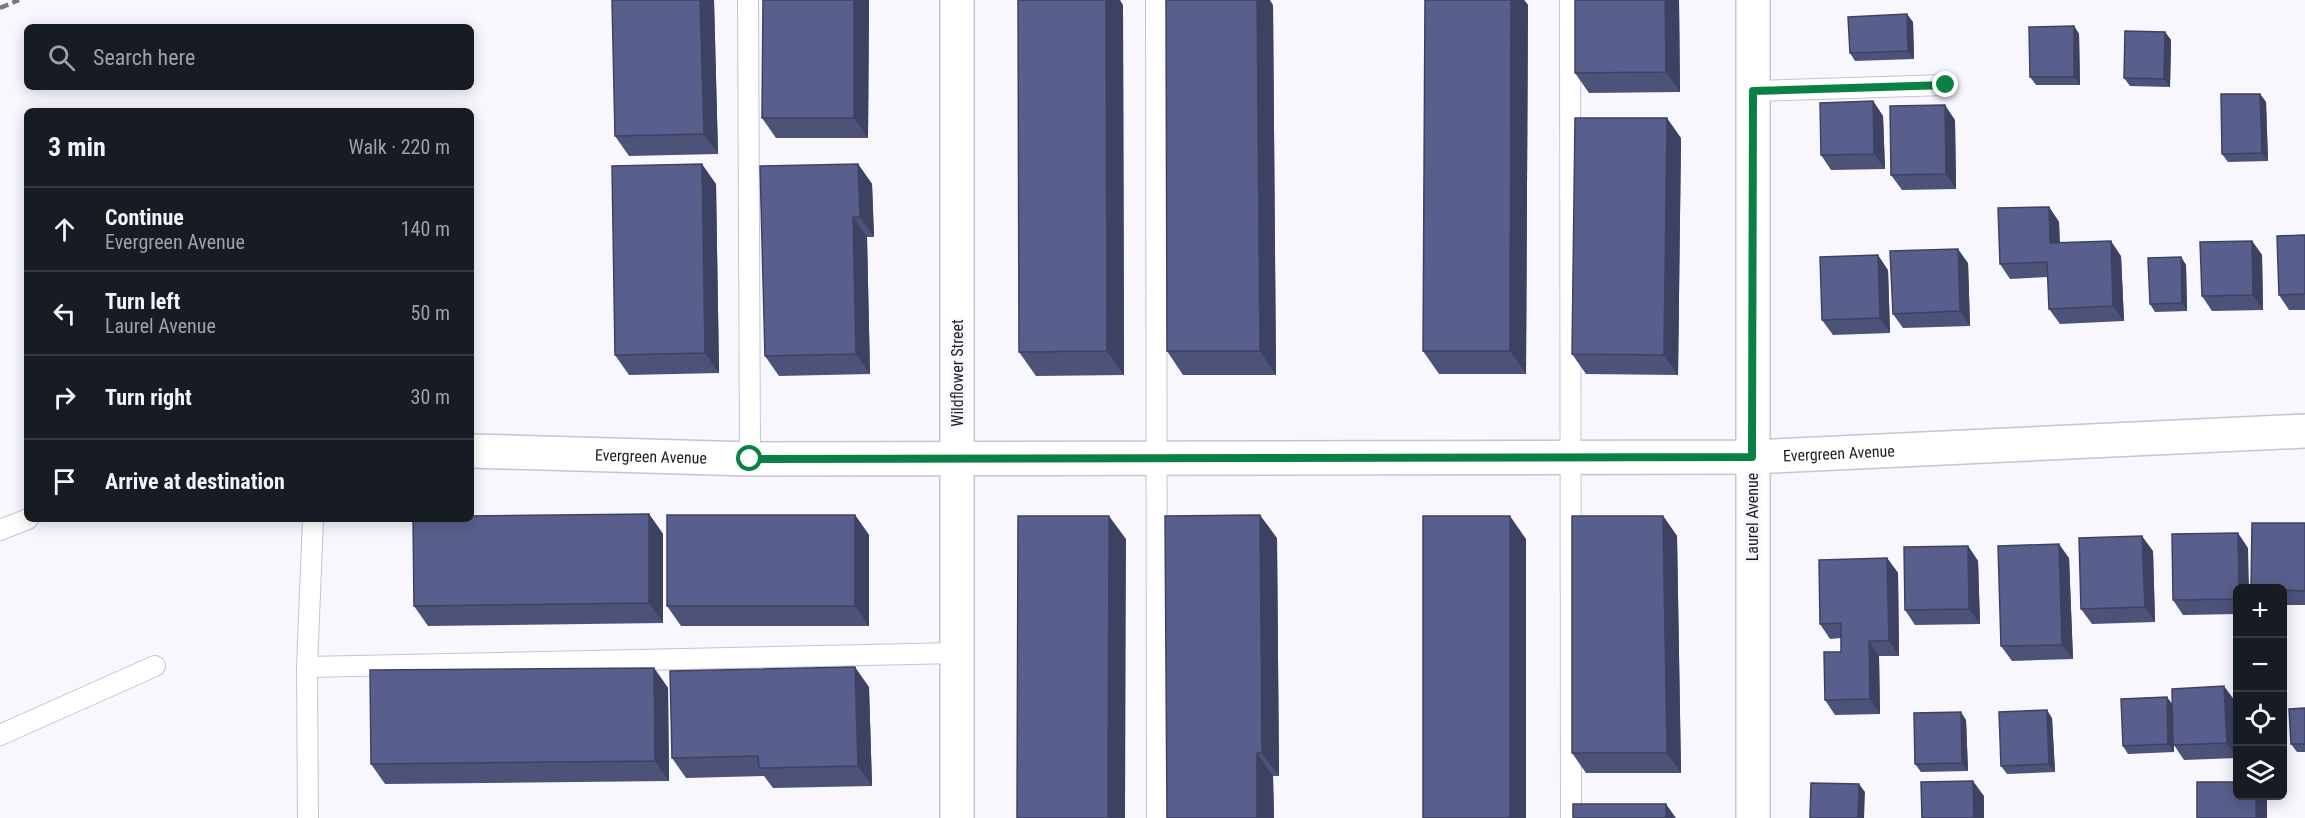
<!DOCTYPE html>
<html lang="en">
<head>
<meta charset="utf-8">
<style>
  :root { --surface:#171b24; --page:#20242c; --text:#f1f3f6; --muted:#9ea1a6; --line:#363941 }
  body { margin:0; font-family:"Roboto Condensed",sans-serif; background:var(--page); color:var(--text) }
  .controls { position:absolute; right:18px; bottom:18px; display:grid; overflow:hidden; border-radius:9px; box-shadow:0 3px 15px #0003 }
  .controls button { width:54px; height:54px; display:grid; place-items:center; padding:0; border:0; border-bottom:2px solid var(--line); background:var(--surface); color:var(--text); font:30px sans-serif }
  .stop { position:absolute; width:18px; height:18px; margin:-14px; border:4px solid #0b8043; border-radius:50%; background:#fff }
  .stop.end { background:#0b8043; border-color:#fff; box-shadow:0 2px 6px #0008 }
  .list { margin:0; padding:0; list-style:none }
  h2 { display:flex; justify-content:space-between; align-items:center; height:78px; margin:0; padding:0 24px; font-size:26px }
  h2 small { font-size:20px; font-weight:400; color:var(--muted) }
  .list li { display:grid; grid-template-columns:39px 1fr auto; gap:18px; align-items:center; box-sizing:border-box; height:84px; padding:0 24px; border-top:2px solid var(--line) }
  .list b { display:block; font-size:22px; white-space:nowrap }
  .list p { margin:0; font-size:20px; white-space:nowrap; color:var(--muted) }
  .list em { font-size:20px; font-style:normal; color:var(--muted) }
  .icon { flex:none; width:33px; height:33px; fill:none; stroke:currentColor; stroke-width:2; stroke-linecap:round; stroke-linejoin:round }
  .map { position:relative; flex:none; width:2305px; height:818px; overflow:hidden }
  .search { position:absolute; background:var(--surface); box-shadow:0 3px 15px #0003; left:24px; top:24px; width:450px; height:66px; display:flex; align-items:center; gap:15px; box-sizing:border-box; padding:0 21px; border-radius:9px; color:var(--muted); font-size:22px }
  .panel { position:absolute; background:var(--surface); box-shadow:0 3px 15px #0003; left:24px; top:108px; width:450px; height:414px; border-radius:9px }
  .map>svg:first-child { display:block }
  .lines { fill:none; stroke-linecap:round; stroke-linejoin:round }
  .lane-casing { stroke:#c7c3d5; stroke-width:22 }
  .street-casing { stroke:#c7c3d5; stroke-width:36 }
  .lane { stroke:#fff; stroke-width:20 }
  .street { stroke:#fff; stroke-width:33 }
  .rail { stroke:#79787f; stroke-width:4.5; stroke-dasharray:9 4.5; stroke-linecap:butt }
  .wall { fill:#4d5278 }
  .shaded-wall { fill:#3e4262 }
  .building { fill:#595f8c; stroke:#3e4262; stroke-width:1.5 }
  .route { stroke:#0b8043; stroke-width:8 }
  .labels { text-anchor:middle; stroke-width:6; stroke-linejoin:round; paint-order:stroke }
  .street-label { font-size:16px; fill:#1e1d24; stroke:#f8f7fe }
</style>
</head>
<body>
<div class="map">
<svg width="2305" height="818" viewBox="0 0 2305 818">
  <rect width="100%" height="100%" fill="#f8f7fe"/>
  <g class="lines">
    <g class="lane-casing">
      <g id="lane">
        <polyline points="748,0 750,459"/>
        <polyline points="1156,0 1157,818"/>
        <polyline points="1570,0 1571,818"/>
        <polyline points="1753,91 1945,85"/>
        <polyline points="0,530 28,519"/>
        <polyline points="307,667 957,653"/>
        <polyline points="0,735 155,666"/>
        <polyline points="308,818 307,667 313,519"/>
      </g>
    </g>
    <g class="street-casing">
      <g id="street">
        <path id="s1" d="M471 451 750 459 1752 457 2305 431"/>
        <polyline points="957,818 957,0"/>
        <polyline points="1753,818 1753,0"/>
      </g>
    </g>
    <use href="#lane" class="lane"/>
    <use href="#street" class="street"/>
    <polyline class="rail" points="0,8 19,0"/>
  </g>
  <g class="wall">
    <polygon points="612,0 714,0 718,154 629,156 615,136"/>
    <polygon points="763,0 869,0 868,138 776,138 762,118"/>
    <polygon points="1425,0 1524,0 1528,5 1526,374 1439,374 1423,351"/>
    <polygon points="1679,0 1680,92 1589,93 1575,73"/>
    <polygon points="1123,5 1124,375 1036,376 1019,352"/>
    <polygon points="1273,5 1276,375 1183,375 1167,351"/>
    <polygon points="1913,22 1914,59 1855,61 1850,53"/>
    <polygon points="2074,26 2079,34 2080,85 2036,85 2030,77"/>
    <polygon points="2165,32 2171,40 2170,87 2130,86 2124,78"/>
    <polygon points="2260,94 2266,102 2268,161 2228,162 2222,154"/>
    <polygon points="1873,101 1883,116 1885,169 1831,170 1821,155"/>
    <polygon points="1955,120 1956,189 1902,190 1891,175"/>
    <polygon points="1681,138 1678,375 1586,374 1572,354"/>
    <polygon points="858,164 872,184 874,237 867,237 870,374 779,376 765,356"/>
    <polygon points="716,184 719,373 629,375 615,355"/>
    <polygon points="2049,207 2059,222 2060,243 2121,256 2124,321 2060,324 2049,309 2048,277 2010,279 2000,264"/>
    <polygon points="2305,235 2305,310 2289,310 2279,295"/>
    <polygon points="2252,241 2262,255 2263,310 2212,311 2202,296"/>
    <polygon points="2181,257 2186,265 2187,311 2155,312 2150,304"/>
    <polygon points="1968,263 1970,326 1903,328 1893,314"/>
    <polygon points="1888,270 1890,333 1833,335 1822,320"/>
    <polygon points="649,514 663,534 663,623 428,626 414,606"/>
    <polygon points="855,515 869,535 869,626 681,626 667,606"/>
    <polygon points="1663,516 1677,536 1681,773 1586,773 1572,753"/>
    <polygon points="2305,523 2305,605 2283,605 2283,588"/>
    <polygon points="1277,538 1279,776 1273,776 1274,818 1167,818"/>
    <polygon points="1968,546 1978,561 1980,624 1915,625 1905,610"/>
    <polygon points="2248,548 2238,588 2238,614 2183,615 2173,600"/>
    <polygon points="2153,551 2155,622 2092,624 2081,609"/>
    <polygon points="1887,558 1898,573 1899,656 1879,656 1880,714 1835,715 1825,700 1841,652 1841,638 1830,639 1820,624"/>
    <polygon points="2069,558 2073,659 2012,661 2001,646"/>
    <polygon points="654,668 668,688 669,781 385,784 371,764"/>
    <polygon points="869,687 872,786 773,788 764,776 686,778 672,758"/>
    <polygon points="2235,701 2237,758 2184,760 2174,745 2174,752 2128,754 2123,746 2172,705"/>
    <polygon points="2305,708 2305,752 2297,752 2291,744"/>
    <polygon points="2052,718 2055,772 2007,774 2001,766"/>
    <polygon points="1966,720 1968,771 1921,772 1915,764"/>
  </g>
  <g class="shaded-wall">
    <polygon points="700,0 714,0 718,154 704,134"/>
    <polygon points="854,0 869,0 868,138 854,118"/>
    <polygon points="1106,0 1120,0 1123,5 1124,375 1107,351"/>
    <polygon points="1257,0 1270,0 1273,5 1276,375 1260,351"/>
    <polygon points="1511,0 1524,0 1528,5 1526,374 1510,351"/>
    <polygon points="1665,0 1679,0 1680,92 1666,72"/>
    <polygon points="1907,14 1913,22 1914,59 1908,51"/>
    <polygon points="2074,26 2079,34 2080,85 2074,77"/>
    <polygon points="2165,32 2171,40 2170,87 2164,79"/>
    <polygon points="2260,94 2266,102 2268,161 2262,153"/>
    <polygon points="1873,101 1883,116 1885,169 1874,154"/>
    <polygon points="1945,105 1955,120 1956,189 1946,174"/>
    <polygon points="1667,118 1681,138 1678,375 1664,355"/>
    <polygon points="702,164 716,184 719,373 705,353"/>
    <polygon points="858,164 872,184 874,237 860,217"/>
    <polygon points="2049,207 2059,222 2060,258 2050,243"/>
    <polygon points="853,217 867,237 870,374 856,354"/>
    <polygon points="2111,241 2121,256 2124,321 2113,306"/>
    <polygon points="2252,241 2262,255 2263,310 2253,295"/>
    <polygon points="1958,249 1968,263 1970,326 1960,311"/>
    <polygon points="1878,255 1888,270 1890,333 1880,318"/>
    <polygon points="2181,257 2186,265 2187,311 2182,303"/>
    <polygon points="649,514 663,534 663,623 649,603"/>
    <polygon points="855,515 869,535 869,626 855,606"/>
    <polygon points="1260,515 1277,538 1279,776 1262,753"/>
    <polygon points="1109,516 1126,539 1125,818 1108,818"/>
    <polygon points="1510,516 1526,539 1526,818 1510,818"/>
    <polygon points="1663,516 1677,536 1681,773 1667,753"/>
    <polygon points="2238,533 2248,548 2249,588 2239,588"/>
    <polygon points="2142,536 2153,551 2155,622 2145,607"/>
    <polygon points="2059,544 2069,558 2073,659 2062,645"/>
    <polygon points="1968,546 1978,561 1980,624 1969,609"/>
    <polygon points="1887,558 1898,573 1899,656 1889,641"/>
    <polygon points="1869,641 1879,656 1880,714 1870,699"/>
    <polygon points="855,667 869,687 872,786 858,766"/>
    <polygon points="654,668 668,688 669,781 655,761"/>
    <polygon points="2224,686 2235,701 2237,758 2227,743"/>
    <polygon points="2167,697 2173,705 2174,752 2168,744"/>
    <polygon points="2047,710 2052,718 2055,772 2049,764"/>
    <polygon points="1961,712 1966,720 1968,771 1962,763"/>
    <polygon points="1257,753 1273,776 1274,818 1257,818"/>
    <polygon points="1973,781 1984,796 1984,818 1974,818"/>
    <polygon points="1859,784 1865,792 1864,818 1858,818"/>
    <polygon points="2256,795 2266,795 2267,797 2267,818 2256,818"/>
    <polygon points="1666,804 1676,818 1666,818"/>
  </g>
  <g class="building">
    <polygon points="612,0 700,0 704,134 615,136"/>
    <polygon points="763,0 854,0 854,118 762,118"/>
    <polygon points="1018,0 1106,0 1107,351 1019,352"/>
    <polygon points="1166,0 1257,0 1260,351 1167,351"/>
    <polygon points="1425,0 1511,0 1510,351 1423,351"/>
    <polygon points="1575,0 1665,0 1666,72 1575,73"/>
    <polygon points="1907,14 1908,51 1850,53 1848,17"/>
    <polygon points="2074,26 2074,77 2030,77 2029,27"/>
    <polygon points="2125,31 2165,32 2164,79 2124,78"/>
    <polygon points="2221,94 2260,94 2262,153 2222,154"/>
    <polygon points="1873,101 1874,154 1821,155 1820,103"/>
    <polygon points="1945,105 1946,174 1891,175 1890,106"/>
    <polygon points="1575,118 1667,118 1664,355 1572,354"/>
    <polygon points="702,164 705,353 615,355 612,166"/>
    <polygon points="858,164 860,217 853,217 856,354 765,356 760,166"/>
    <polygon points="2049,207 2050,243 2111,241 2113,306 2049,309 2047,262 2000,264 1998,208"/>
    <polygon points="2305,235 2305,294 2279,295 2277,236"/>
    <polygon points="2252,241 2253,295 2202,296 2200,242"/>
    <polygon points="1958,249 1960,311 1893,314 1890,251"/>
    <polygon points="1878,255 1880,318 1822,320 1820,257"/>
    <polygon points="2181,257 2182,303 2150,304 2148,258"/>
    <polygon points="649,514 649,603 414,606 413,519 471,519 471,516"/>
    <rect x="667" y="515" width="188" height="91"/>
    <polygon points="1260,515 1262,753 1257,753 1257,818 1167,818 1165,516"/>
    <polygon points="1018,516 1109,516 1108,818 1017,818"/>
    <rect x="1423" y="516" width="87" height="302"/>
    <polygon points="1572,516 1663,516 1667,753 1572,753"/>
    <polygon points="2252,523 2305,523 2305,591 2283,590 2283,588 2251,588"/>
    <polygon points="2238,533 2239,588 2238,588 2238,599 2173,600 2172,534"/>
    <polygon points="2142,536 2145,607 2081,609 2079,538"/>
    <polygon points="2059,544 2062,645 2001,646 1998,546"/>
    <polygon points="1968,546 1969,609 1905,610 1904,547"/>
    <polygon points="1887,558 1889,641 1869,641 1870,699 1825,700 1824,652 1841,652 1841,623 1820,624 1819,560"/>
    <polygon points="855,667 858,766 759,768 758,756 672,758 670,671"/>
    <polygon points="654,668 655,761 371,764 370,670"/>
    <polygon points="2224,686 2227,743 2173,745 2172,689"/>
    <polygon points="2167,697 2168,744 2123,746 2121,699"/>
    <polygon points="2305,708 2305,744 2291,744 2289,709"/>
    <polygon points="2047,710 2049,764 2001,766 1999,712"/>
    <polygon points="1961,712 1962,763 1915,764 1914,713"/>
    <polygon points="1973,781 1974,818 1922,818 1921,782"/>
    <polygon points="2197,782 2238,782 2238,795 2256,795 2256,818 2197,818"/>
    <polygon points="1811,783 1859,784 1858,818 1810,818"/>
    <rect x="1573" y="804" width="93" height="14"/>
  </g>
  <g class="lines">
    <polyline class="route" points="750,459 1752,457 1753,91 1946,85"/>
  </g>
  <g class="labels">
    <g class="street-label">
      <text transform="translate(957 373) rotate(-90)" y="6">Wildflower Street</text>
      <text dy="6" stroke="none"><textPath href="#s1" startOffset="1368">Evergreen Avenue</textPath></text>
      <text dy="6" stroke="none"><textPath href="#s1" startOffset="180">Evergreen Avenue</textPath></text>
      <text transform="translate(1752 517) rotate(-90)" y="6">Laurel Avenue</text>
    </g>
  </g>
</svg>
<div class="controls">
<button>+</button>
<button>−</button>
<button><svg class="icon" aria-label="locate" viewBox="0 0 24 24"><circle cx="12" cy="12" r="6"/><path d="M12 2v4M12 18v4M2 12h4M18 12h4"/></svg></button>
<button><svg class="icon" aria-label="layers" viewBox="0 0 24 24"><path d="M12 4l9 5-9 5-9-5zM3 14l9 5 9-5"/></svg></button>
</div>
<div class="stop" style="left:750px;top:459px"></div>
<div class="stop end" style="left:1946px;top:85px"></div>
<div class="search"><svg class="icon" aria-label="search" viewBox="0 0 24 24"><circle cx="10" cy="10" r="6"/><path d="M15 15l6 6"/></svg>Search here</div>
<section class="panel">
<h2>3 min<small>Walk · 220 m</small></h2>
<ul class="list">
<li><svg class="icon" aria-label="ahead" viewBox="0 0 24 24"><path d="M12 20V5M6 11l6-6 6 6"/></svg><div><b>Continue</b><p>Evergreen Avenue</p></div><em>140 m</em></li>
<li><svg class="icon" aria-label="left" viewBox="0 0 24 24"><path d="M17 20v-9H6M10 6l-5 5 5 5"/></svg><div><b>Turn left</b><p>Laurel Avenue</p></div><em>50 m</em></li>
<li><svg class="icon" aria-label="right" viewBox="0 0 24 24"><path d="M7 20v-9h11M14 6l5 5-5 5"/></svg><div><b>Turn right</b></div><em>30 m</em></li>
<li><svg class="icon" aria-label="arrive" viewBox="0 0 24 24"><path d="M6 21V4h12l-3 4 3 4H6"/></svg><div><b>Arrive at destination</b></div></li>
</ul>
</section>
</div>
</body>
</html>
